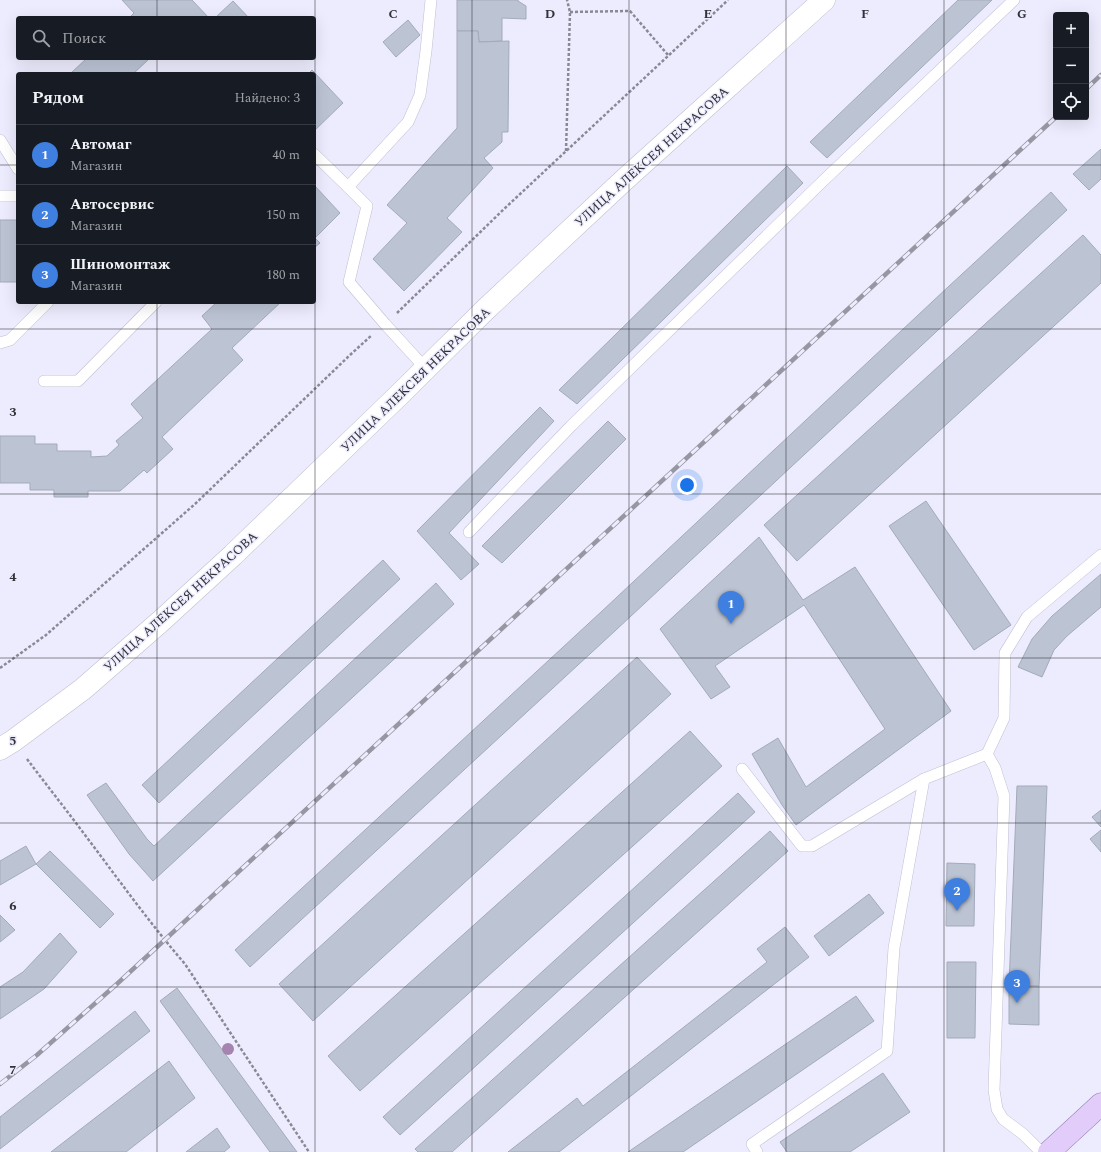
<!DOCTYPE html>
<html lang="ru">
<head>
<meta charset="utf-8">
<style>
  :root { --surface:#171b24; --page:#242831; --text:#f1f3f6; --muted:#9ea1a6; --line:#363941; --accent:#d93025 }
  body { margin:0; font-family:Spectral,serif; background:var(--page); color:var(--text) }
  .controls { position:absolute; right:12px; top:12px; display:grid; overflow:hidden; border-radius:4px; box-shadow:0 4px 16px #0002 }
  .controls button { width:36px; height:36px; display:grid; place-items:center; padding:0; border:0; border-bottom:1px solid var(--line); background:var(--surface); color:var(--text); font:20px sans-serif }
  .you { position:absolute; left:687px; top:485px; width:14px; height:14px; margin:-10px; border:3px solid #fff; border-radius:50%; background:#1a73e8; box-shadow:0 0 0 6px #1a73e833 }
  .badge { display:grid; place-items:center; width:26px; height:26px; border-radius:50%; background:var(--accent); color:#fff; font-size:13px; font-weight:700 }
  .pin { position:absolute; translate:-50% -33px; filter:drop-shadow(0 1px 2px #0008) }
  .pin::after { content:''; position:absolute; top:21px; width:14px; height:12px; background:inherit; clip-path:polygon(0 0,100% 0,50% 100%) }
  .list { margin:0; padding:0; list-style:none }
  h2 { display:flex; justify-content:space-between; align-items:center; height:52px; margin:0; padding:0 16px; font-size:17px }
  h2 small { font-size:13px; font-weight:400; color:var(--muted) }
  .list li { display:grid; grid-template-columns:26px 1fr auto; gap:12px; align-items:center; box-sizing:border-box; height:60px; padding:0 16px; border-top:1px solid var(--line) }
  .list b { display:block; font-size:15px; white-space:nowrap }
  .list p { margin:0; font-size:13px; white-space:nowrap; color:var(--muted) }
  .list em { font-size:13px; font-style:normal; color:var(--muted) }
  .icon { flex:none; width:22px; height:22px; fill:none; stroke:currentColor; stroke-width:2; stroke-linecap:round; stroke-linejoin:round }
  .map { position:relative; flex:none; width:1101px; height:1152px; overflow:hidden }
  .search { position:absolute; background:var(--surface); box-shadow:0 4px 16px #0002; left:16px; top:16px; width:300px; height:44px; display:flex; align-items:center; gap:10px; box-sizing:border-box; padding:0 14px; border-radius:4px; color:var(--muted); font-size:15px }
  .panel { position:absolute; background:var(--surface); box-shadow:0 4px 16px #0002; left:16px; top:72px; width:300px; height:232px; border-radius:4px }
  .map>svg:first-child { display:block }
  .building { fill:#bcc4d4; stroke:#a3aaba }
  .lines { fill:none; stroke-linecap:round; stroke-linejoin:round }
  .service-casing { stroke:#bfbfd1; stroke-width:12 }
  .tertiary-casing { stroke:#bfbfd1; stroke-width:23 }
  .primary-casing { stroke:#9780b4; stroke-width:23 }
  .path { stroke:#898996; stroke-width:2.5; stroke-dasharray:3 2; stroke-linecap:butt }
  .service { stroke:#fff; stroke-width:11 }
  .tertiary { stroke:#fff; stroke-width:22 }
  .primary { stroke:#e2cdfa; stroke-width:22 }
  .rail-casing { stroke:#9797a4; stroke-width:4.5 }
  .rail { stroke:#ececfe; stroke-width:3; stroke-dasharray:9; stroke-linecap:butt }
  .tree { fill:#a585af }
  .grid { fill:none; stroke:#313138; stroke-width:1; stroke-opacity:0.55 }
  .labels { text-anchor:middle; stroke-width:3; stroke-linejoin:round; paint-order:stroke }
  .street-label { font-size:13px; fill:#313138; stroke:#ececfe }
  .grid-label { font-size:13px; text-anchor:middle; font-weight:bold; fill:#313138; stroke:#ececfe; stroke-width:3; stroke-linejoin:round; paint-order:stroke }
</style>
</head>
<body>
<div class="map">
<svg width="1101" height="1152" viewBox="0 0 1101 1152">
  <rect width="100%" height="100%" fill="#ececfe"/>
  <g class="building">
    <polygon points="122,0 192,0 209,18 193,17 192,18 129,18 134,13"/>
    <polygon points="457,0 518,0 518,1 526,6 526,19 502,18 502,41 479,42 478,31 457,31"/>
    <polygon points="958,0 992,0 827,158 810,142"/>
    <polygon points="233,1 249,18 215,18"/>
    <polygon points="408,20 420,35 396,57 383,42"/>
    <polygon points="457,31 478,31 479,42 509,41 508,132 502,132 502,142 484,158 493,168 447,218 462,232 404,291 373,259 407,223 387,205 457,128"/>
    <polygon points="87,58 150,58 133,74 70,74"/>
    <polygon points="312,70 343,103 314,131 314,74 308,74"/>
    <polygon points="1101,149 1101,179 1089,190 1073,174"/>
    <polygon points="787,166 803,183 577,404 559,390"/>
    <polygon points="314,185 340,213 315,238 320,243 314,248"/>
    <polygon points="1051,192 1067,210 616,630 250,967 235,950 601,612 948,287"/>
    <rect x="0" y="220" width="18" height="62"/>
    <polygon points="1083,235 1101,255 1101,283 797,561 764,525"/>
    <polygon points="217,302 281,302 232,348 243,360 162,437 173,449 147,473 144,470 120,491 88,491 88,497 54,497 54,490 30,490 30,483 0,483 0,436 35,436 35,444 57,444 57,451 91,451 91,457 107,456 119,445 116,441 143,418 131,404 212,329 202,316"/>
    <polygon points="540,407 554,421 449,533 479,564 461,580 417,531"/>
    <polygon points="608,421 626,439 502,563 482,546"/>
    <polygon points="926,501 1011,625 974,650 889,526"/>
    <polygon points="759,537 803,600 855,567 951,711 796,825 782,805 752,754 778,738 806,787 885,729 804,605 715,666 730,687 711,699 660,629"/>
    <polygon points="383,560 400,579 159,803 142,785"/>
    <polygon points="1101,574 1101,607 1067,636 1054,650 1042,677 1018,667 1032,639 1052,616"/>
    <polygon points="436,583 454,604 153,881 129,854 87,795 106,783 147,839 154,846"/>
    <polygon points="637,657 671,694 313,1021 279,984"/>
    <polygon points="690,731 722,766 360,1091 328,1056"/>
    <polygon points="1017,786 1047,786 1039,986 1009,986"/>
    <polygon points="738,793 755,812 400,1135 383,1117"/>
    <polygon points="1101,810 1101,827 1092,817"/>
    <polygon points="1101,830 1101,852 1090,839"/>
    <polygon points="770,831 788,851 452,1152 418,1152 415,1149"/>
    <polygon points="26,846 36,864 0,885 0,861"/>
    <polygon points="50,851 114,914 100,928 36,864"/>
    <polygon points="947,863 975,864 974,926 946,926"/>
    <polygon points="869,894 884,913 829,956 814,936"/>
    <polygon points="0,915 15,930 0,942"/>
    <polygon points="785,927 809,957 559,1152 508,1152 577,1098 583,1106 767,962 757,949"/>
    <polygon points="60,933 77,952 44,989 0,1019 0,987 23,972"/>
    <polygon points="947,962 976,962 975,1038 947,1038"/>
    <polygon points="1009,986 1039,986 1039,1025 1009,1024"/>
    <polygon points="177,988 297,1152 270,1152 160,1001"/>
    <polygon points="856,996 874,1021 683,1152 628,1152"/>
    <polygon points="135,1011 150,1031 0,1149 0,1117"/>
    <polygon points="169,1061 195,1098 126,1152 51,1152"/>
    <polygon points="883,1073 910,1112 850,1152 787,1152 780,1142"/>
    <polygon points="217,1128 230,1147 224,1152 186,1152"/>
  </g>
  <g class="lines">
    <g class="service-casing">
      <g id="service">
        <polyline points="0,140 18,169"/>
        <polyline points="314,154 348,187"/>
        <polyline points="0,196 18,196"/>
        <polyline points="0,343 10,340 48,302"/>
        <polyline points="426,369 385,324 349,282 367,206 348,187 408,122 420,95 426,51 431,0"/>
        <polyline points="44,381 78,381 156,302"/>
        <polyline points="469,532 571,426 824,180 1014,0"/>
        <polyline points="987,754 995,768 1004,796 994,1090 997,1109 1003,1119 1023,1134 1041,1152"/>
        <polyline points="742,769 802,846 812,846 924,779 987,754 1004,718 1005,653 1027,617 1101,555"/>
        <polyline points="757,1152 752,1144 887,1051 894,948 924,779"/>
      </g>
    </g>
    <g class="tertiary-casing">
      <polyline id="tertiary" points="0,749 13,741 83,689 161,621 233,555 398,396 486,309 623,181 824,0"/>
    </g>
    <g class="primary-casing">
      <polyline id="primary" points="1049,1152 1101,1104"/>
    </g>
    <g class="path">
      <polyline points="570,12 630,11 668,55"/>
      <polyline points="566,151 570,12 567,0"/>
      <polyline points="397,313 504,209 728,0"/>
      <polyline points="0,668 46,635 195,504 350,355 372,335"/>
      <path d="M27 759C45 783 64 807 82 831 116 876 148 921 185 964L309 1152"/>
    </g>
    <use href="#service" class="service"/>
    <use href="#tertiary" class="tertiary"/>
    <use href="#primary" class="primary"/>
    <g class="rail-casing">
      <g id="rail">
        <polyline points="1086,89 1101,75"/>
        <polyline points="0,1084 37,1055 118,983 1056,117"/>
      </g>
    </g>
    <use href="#rail" class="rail"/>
  </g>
  <circle class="tree" cx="228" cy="1049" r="6"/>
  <path class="grid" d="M157 0V18M315 0V1152M472 0V1152M629 0V1152M786 0V1152M944 0V1152M157 58V74M0 165H18M314 165H1101M157 302V1152M0 329H1101M0 494H1101M0 658H1101M0 823H1101M0 987H1101"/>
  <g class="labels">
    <g class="street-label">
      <text transform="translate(651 156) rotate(-42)" y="5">УЛИЦА АЛЕКСЕЯ НЕКРАСОВА</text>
      <text transform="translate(415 379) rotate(-44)" y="5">УЛИЦА АЛЕКСЕЯ НЕКРАСОВА</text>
      <text transform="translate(180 601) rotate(-42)" y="5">УЛИЦА АЛЕКСЕЯ НЕКРАСОВА</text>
    </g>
  </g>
  <g class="grid-label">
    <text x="393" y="18">C</text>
    <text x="550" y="18">D</text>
    <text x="708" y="18">E</text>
    <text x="865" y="18">F</text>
    <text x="1022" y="18">G</text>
    <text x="13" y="416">3</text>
    <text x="13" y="581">4</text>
    <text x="13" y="745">5</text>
    <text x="13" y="910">6</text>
    <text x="13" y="1074">7</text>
  </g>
</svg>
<div class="controls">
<button>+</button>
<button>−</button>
<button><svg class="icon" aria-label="locate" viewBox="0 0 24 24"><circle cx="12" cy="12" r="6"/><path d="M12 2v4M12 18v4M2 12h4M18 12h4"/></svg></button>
</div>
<div class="you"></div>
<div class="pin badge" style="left:731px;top:624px;background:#3f7fe0">1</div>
<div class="pin badge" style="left:957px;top:911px;background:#3f7fe0">2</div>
<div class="pin badge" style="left:1017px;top:1003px;background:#3f7fe0">3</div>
<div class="search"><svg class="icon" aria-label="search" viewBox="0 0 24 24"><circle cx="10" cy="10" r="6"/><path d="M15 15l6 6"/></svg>Поиск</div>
<section class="panel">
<h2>Рядом<small>Найдено: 3</small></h2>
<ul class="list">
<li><span class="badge" style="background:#3f7fe0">1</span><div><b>Автомаг</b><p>Магазин</p></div><em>40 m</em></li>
<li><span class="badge" style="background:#3f7fe0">2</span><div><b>Автосервис</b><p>Магазин</p></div><em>150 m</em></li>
<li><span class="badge" style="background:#3f7fe0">3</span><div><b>Шиномонтаж</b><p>Магазин</p></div><em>180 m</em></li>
</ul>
</section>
</div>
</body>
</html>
